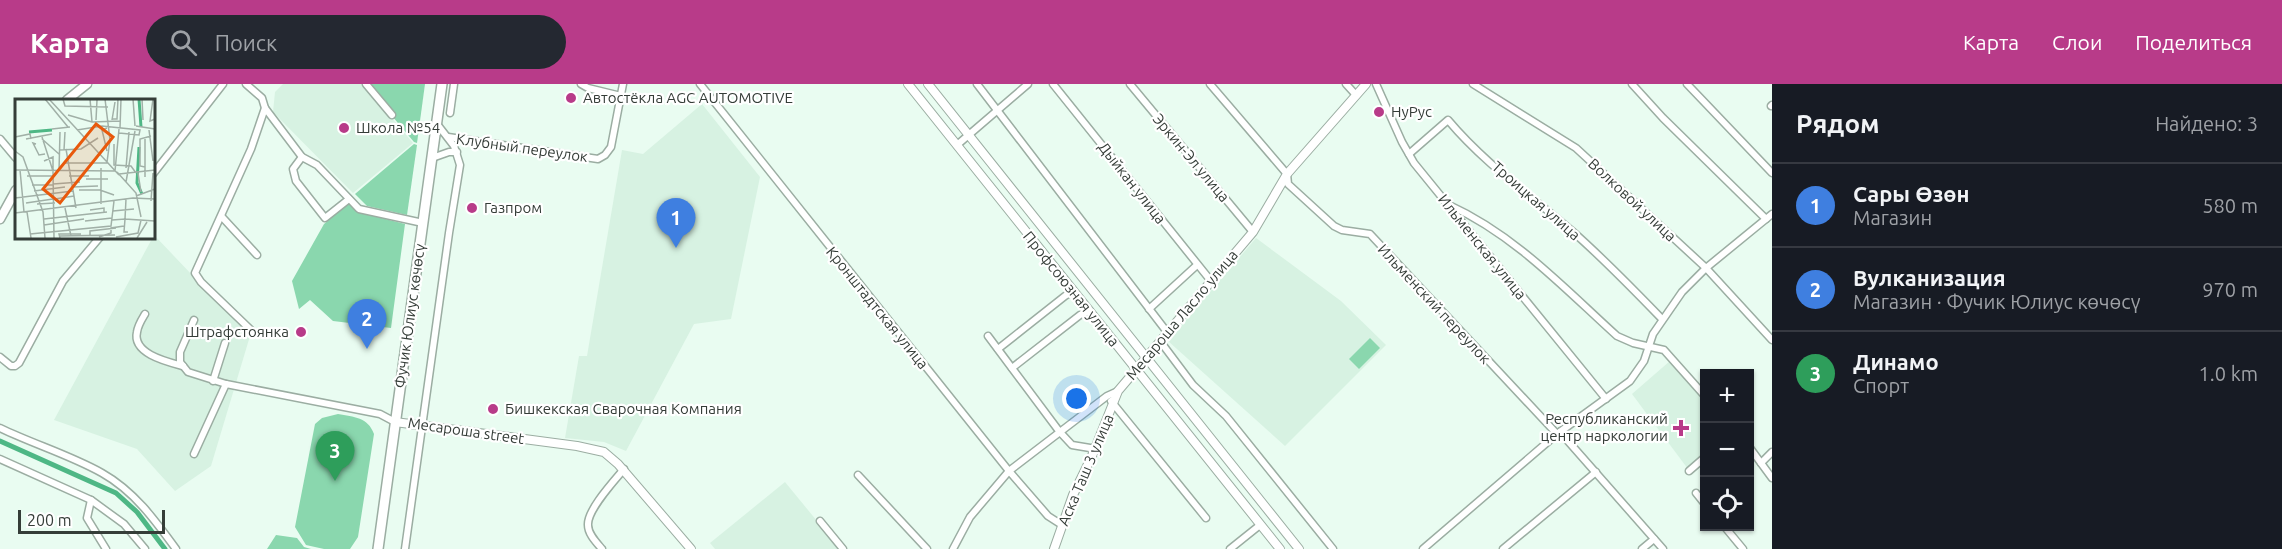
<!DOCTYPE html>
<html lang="ru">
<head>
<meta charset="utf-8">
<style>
  :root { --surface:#171b24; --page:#242831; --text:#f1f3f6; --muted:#9ea1a6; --line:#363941; --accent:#b83b89 }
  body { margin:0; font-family:Ubuntu,sans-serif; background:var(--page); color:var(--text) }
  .controls { position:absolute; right:18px; bottom:18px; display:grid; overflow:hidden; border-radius:0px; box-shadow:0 2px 4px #0004 }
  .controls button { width:54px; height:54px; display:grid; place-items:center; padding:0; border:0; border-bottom:2px solid var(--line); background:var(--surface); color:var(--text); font:30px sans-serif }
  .scale { position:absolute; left:18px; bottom:15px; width:147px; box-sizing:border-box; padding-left:6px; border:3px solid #353d38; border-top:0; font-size:16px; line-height:21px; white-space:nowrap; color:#353d38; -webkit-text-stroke:4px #fff; paint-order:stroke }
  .you { position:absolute; left:1077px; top:315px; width:21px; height:21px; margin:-15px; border:4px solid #fff; border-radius:50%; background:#1a73e8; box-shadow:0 0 0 9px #1a73e833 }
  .badge { display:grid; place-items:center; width:39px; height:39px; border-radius:50%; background:var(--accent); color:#fff; font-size:20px; font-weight:700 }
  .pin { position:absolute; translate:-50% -50px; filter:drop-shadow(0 2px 3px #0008) }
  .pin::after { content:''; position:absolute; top:32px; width:21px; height:18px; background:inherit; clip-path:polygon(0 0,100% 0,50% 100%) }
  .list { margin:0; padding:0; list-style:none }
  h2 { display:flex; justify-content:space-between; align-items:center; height:78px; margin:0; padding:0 24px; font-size:26px }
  h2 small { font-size:20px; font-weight:400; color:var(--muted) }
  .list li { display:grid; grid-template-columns:39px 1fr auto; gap:18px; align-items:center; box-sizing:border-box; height:84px; padding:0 24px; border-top:2px solid var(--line) }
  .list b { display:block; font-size:22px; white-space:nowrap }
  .list p { margin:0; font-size:20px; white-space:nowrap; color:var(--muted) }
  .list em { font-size:20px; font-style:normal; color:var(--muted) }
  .icon { flex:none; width:33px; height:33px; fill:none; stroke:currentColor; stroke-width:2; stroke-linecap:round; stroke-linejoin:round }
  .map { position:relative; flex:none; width:1772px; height:465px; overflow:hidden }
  header { display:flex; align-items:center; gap:36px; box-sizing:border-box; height:84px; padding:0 30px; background:var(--accent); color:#fff }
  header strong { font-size:28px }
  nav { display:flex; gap:33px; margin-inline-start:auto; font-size:21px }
  .search { width:420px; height:54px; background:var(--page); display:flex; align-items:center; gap:15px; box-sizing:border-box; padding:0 21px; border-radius:33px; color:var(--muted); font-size:22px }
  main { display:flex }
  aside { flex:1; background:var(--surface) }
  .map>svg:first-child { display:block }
  .built { fill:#d7f2e2 }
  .green { fill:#8ad7ae }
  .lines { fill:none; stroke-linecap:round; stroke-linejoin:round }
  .canal { stroke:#4eb785; stroke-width:5 }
  .minor-casing { stroke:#9bada2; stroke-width:9 }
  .tertiary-casing { stroke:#9bada2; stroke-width:10 }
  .secondary-casing { stroke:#9bada2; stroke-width:11 }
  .primary-casing { stroke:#9bada2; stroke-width:12 }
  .minor { stroke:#fff; stroke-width:6 }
  .tertiary { stroke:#fff; stroke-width:8 }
  .secondary { stroke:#fff; stroke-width:8 }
  .primary { stroke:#fff; stroke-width:9 }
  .poi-dot { fill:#b83b89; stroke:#fff; stroke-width:2 }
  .labels { text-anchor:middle; stroke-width:4.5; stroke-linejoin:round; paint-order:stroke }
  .poi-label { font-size:15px; fill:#353d38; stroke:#fff; text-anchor:start }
  .street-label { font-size:15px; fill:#353d38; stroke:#fff }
  .inset-river { fill:none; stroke:#4eb785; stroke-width:3 }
  .inset-road { fill:none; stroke:#a1b0a7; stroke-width:1.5 }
  .view { fill:#e8590c; fill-opacity:0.15; stroke:#e8590c; stroke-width:3 }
  .inset-edge { fill:none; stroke:#353d38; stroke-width:3 }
</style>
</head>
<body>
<header>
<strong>Карта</strong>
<div class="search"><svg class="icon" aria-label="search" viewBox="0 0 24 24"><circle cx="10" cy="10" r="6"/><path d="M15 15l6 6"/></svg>Поиск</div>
<nav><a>Карта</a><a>Слои</a><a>Поделиться</a></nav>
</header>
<main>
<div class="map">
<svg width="1772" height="465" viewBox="0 0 1772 465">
  <rect width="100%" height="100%" fill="#e9fcf1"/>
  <g class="built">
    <polygon points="283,0 363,0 413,59 353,109 273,28 275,8"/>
    <polygon points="702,20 760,93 731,235 694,240 626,367 604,358 565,354 579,272 587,272 622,66 643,70"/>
    <polygon points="154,151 250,252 211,382 175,407 137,365 54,336"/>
    <polygon points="1256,154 1341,217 1386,261 1285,362 1168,257"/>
    <polygon points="1670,277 1704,317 1704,371 1688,385 1632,310"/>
    <polygon points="785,398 840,465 715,465 710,459"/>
  </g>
  <g class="green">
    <polygon points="365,0 425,0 417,59 414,58"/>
    <polygon points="414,60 417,61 407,131 367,122 355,110"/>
    <polygon points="349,119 358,128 405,140 391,244 333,237 310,216 299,225 292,197 324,140"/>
    <polygon points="1370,254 1380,264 1359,285 1349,275"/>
    <path d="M338 330C354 333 368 333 374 350L358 453 350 465H324L306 461 295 443 315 340 322 334Z"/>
    <polygon points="276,451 297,454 304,463 311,465 267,465"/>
  </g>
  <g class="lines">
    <polyline class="canal" points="0,357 116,409 137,428 165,465"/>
    <g class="minor-casing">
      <g id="minor">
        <polyline points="246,0 262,14 265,24 251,65 195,189 201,198 254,249"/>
        <polyline points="366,0 392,31"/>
        <polyline points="581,0 588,4 621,12"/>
        <polyline points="700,0 1009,387 1048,432 1062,441"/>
        <polyline points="977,0 1167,248"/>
        <polyline points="1053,0 1211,197"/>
        <polyline points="1130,0 1253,148"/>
        <polyline points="1210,0 1287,90 1288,100 1334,142 1342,146 1370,150 1557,350"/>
        <polyline points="1346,0 1356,11"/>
        <polyline points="1376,0 1402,58 1414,79 1606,315"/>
        <polyline points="1473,0 1576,64 1706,184 1772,256"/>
        <polyline points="1632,0 1663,34 1766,135"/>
        <polyline points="1687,0 1772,89"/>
        <polyline points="1771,22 1772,21"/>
        <polyline points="265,24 302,73 317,81 359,125 423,139"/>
        <polyline points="450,29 454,0"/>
        <polyline points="448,53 598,75 605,71 611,63 623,0"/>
        <polyline points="0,55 16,74"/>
        <polyline points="957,61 1028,0"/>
        <path d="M1409 70 1448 36C1484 79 1530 111 1572 147 1604 175 1633 205 1662 235"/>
        <polyline points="302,73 293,85 296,97 325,134 349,115"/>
        <polyline points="432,74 449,68 457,68"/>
        <polyline points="153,90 223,0"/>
        <path d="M1449 121C1515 151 1565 205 1617 252L1633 259 1664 266 1704 311"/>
        <polyline points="222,133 257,171"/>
        <polyline points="1149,225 1197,181"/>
        <path d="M145 230C142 235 138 241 137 248 132 270 168 278 183 282"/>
        <polyline points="194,236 180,268 180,278 188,288 226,300 380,330 395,338"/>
        <polyline points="988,252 1059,347 1072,361 1096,365"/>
        <polyline points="1160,257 1193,301 1226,332 1333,465"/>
        <polyline points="998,265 1065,212 1073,207"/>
        <polyline points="0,273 11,282 15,282 19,279 63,197 100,153"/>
        <polyline points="1012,284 1080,231 1089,227"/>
        <polyline points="213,297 225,259"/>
        <polyline points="1111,317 1206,434"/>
        <path d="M0 344C33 360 70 371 102 389 134 407 155 436 176 465"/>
        <polyline points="1560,348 1663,465"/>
        <polyline points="1750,364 1772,394"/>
        <polyline points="194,370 226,300"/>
        <polyline points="0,375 91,416 124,440 145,465"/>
        <polyline points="1761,379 1772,368"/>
        <polyline points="1689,387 1704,374"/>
        <polyline points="858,391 927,465"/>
        <polyline points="1696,409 1704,419"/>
        <polyline points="91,416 87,434 106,465"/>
        <polyline points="820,437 843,465"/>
        <polyline points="1724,442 1743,465"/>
        <polyline points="405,465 449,149 460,81 454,62 437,40"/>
        <path d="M602 465C596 458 588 450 588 441 587 426 614 397 624 385"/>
        <polyline points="953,465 970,433 1009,387 1107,312 1118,307"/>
        <polyline points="1230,465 1260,441"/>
        <polyline points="1423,465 1557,350 1630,297 1644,277 1653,250 1682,208 1706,184 1772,130"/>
        <polyline points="1503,465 1596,388"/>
        <polyline points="1642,465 1654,455"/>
      </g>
    </g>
    <g class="tertiary-casing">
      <g id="tertiary">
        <polyline points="908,0 1280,465"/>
        <polyline points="928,0 1299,465"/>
        <polyline points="395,338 577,362 604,368 618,380 691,465"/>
        <polyline points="1054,465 1073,411 1092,372 1118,307 1253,148 1287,90 1366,0"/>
      </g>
    </g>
    <g class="secondary-casing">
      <g id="secondary">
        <polyline points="67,16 87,0"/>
        <polyline points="0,135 16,106"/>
      </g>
    </g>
    <g class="primary-casing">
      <polyline id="primary" points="378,465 442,0"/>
    </g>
    <use href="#minor" class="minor"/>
    <use href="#tertiary" class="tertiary"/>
    <use href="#secondary" class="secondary"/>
    <use href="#primary" class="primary"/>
  </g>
  <g class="poi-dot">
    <circle cx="571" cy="14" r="6"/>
    <circle cx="1379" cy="28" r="6"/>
    <circle cx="344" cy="44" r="6"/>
    <circle cx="472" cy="124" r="6"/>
    <circle cx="301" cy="248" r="6"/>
    <circle cx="493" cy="325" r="6"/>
    <path d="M1678 335h6v6h6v6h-6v6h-6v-6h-6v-6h6z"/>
  </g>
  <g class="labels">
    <g class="poi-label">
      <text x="583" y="19">Автостёкла AGC AUTOMOTIVE</text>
      <text x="1391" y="33">НуРус</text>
      <text x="356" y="49">Школа №54</text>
      <text x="484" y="129">Газпром</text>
      <text x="289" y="253" text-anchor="end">Штрафстоянка</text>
      <text x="505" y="330">Бишкекская Сварочная Компания</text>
      <text x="1668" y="340" text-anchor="end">Республиканский<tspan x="1668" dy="17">центр наркологии</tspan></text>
    </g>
    <g class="street-label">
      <text transform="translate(522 64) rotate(8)" y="5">Клубный переулок</text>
      <text transform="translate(1191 74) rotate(50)" y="5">Эркин-Эл улица</text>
      <text transform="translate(1132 99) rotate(52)" y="5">Дыйкан улица</text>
      <text transform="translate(1632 116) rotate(43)" y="5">Волковой улица</text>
      <text transform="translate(1536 117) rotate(41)" y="5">Троицкая улица</text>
      <text transform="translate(1482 163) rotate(51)" y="5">Ильменская улица</text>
      <text transform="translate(1071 205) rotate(51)" y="5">Профсоюзная улица</text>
      <text transform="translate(1434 220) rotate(47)" y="5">Ильменский переулок</text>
      <text transform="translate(877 224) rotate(51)" y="5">Кронштадтская улица</text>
      <text transform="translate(1182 231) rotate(-50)" y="5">Месароша Ласло улица</text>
      <text transform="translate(410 232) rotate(-82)" y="5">Фучик Юлиус көчөсү</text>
      <text transform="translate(466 347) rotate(8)" y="5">Месароша street</text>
      <text transform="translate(1086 386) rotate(-67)" y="5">Аска Таш 3 улица</text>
    </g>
  </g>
  <g transform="translate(15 15)">
    <rect width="140" height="140" fill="#e9fcf1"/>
    <path class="inset-river" d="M124 0 126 28M14 33 37 31M124 48 122 84 127 95"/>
    <path class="inset-road" d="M30 0 53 28M34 0 104 76M48 0 50 7 93 8M75 0 77 23M90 0 95 41 92 63M118 0 120 27M127 0 128 21M138 0 135 22 140 20M53 16 77 23 105 22M97 20H102L103 0M81 21 82 1M97 21 100 3M121 27 140 30M92 29 87 31 92 52M105 29 106 0M37 30 55 28M62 31 87 27 125 31 124 36 104 34M134 31 138 62M0 38 15 35 16 40M27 38 38 72 39 139M11 40 37 35M27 40 44 55M21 45 18 44 24 56 30 55M99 45V66L116 67 121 74M51 50 61 109M44 51 66 50 83 39M49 51 50 33M0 52 8 58 28 113 30 139M29 62 38 58V71M50 64H93M130 68 125 67V40L136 37M86 69V105M111 69 114 33M0 71 100 72 104 30M5 71 9 113M44 72 45 33M102 73 121 94 126 118M123 74 126 93M104 75 140 71M12 77H38M54 77H74M130 78V40M71 80H93M111 83 120 32M38 85 65 83M17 86H38M57 88 83 87M64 91H85L99 96M19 92 50 88M121 97 140 90M0 99 58 92M40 100 59 97M111 100 110 120 140 122M136 102 138 74M11 104 38 100M22 105 40 104M50 109 56 137M75 111 89 109V113M98 112 119 110M12 113 16 139M0 114 118 99 140 100M29 120 92 113M97 121 110 120 109 133H113M70 122 97 119M29 126 69 120M15 135 96 127 99 102M45 137 100 136M75 137V132L101 129M84 138 96 134V129L109 127M101 138 123 134 126 121M45 139 44 135H66M122 139 132 123"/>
    <path class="view" d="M81 25 98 38 45 104 28 90Z"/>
    <rect width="140" height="140" class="inset-edge"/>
  </g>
</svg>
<div class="controls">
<button>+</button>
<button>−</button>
<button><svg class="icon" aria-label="locate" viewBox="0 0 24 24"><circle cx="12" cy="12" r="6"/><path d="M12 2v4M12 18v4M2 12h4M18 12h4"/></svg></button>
</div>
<div class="scale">200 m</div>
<div class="you"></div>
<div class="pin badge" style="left:676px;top:164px;background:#3f7fe0">1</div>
<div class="pin badge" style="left:367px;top:265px;background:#3f7fe0">2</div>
<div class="pin badge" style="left:335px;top:397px;background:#2e9e5b">3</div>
</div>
<aside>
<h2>Рядом<small>Найдено: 3</small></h2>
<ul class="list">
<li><span class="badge" style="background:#3f7fe0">1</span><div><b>Сары Өзөн</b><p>Магазин</p></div><em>580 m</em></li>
<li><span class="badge" style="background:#3f7fe0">2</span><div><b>Вулканизация</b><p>Магазин · Фучик Юлиус көчөсү</p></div><em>970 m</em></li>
<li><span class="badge" style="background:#2e9e5b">3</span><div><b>Динамо</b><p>Спорт</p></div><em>1.0 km</em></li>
</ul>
</aside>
</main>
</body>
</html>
